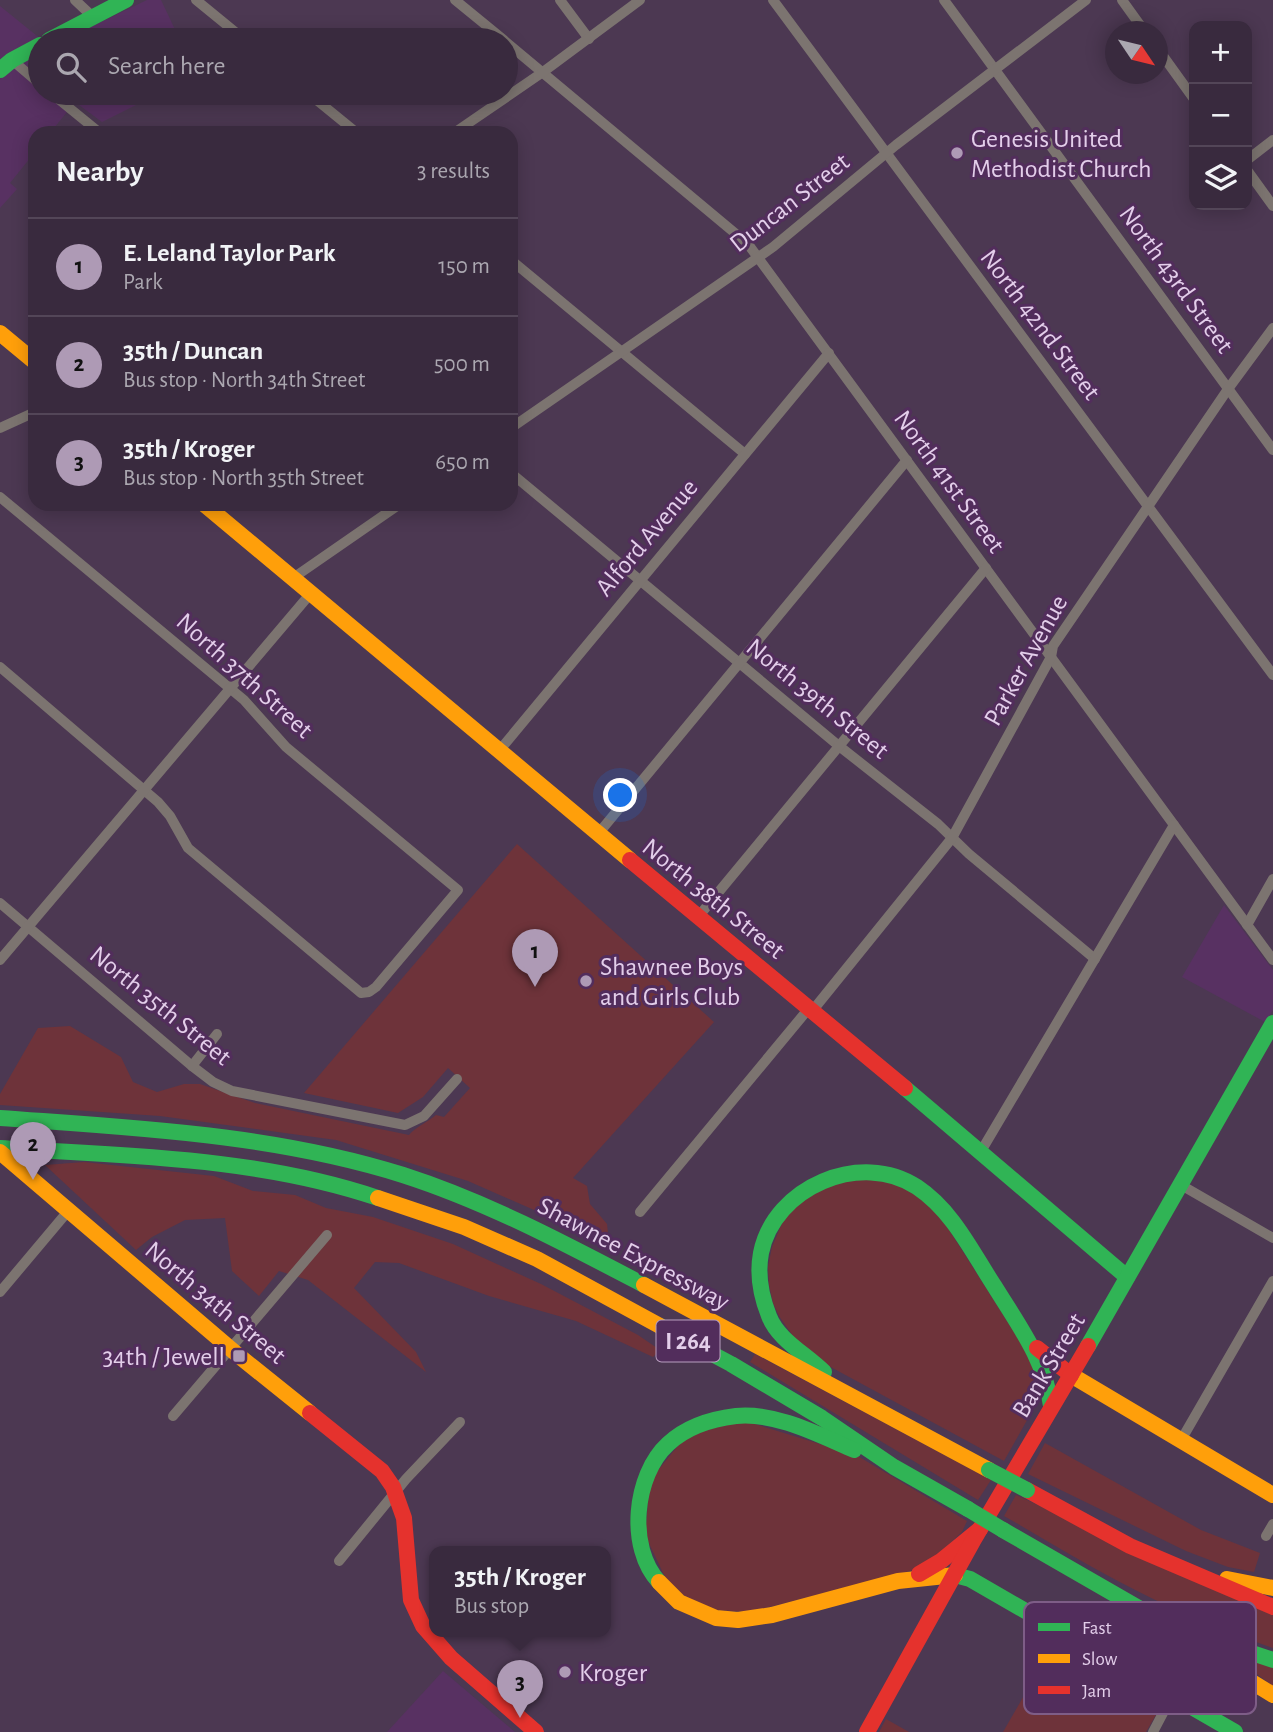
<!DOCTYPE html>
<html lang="en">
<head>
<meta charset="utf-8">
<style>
  :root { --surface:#392a3e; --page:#443649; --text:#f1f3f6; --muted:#aba7b0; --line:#534658; --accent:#ae9ab5 }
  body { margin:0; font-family:"Alegreya Sans",sans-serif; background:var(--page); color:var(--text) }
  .controls { position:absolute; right:21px; top:21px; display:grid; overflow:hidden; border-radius:14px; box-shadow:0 4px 18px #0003 }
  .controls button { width:63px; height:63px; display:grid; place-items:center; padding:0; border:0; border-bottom:2px solid var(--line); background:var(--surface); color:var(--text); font:35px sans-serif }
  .compass { position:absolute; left:1105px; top:21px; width:63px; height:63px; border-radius:50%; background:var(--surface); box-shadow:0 4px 18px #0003; rotate:125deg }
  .you { position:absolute; left:621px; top:796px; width:24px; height:24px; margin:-18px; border:5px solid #fff; border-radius:50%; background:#1a73e8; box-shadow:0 0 0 10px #1a73e833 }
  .badge { display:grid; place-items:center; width:46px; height:46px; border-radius:50%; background:var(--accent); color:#111; font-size:23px; font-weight:700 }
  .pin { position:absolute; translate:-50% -58px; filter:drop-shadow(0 2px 4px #0008) }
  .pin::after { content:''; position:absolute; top:37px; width:24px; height:21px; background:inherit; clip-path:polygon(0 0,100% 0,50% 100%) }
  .popup { position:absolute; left:429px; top:1546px; width:182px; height:91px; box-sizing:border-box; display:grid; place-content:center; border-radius:14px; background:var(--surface); filter:drop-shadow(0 2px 5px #0005); font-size:23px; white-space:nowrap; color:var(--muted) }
  .popup b { font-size:26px; color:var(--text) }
  .popup::after { content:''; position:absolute; left:50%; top:100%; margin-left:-14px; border:14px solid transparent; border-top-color:var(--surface) }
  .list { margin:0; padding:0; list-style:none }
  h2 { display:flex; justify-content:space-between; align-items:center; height:91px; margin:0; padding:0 28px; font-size:30px }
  h2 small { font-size:23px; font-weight:400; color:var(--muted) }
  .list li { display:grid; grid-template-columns:46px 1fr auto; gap:21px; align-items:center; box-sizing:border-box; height:98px; padding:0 28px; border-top:2px solid var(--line) }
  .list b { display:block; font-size:26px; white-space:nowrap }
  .list p { margin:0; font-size:23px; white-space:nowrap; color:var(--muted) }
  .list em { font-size:23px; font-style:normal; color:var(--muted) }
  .icon { flex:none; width:38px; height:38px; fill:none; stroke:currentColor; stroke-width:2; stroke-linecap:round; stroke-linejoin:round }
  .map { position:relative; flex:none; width:1273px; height:1732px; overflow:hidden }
  .search { position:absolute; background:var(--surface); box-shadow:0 4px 18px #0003; left:28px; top:28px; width:490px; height:77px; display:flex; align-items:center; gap:18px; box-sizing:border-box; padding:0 24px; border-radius:38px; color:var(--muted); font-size:26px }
  .panel { position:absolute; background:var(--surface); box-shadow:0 4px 18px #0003; left:28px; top:126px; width:490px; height:385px; border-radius:21px }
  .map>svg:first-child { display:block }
  .built { fill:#583162 }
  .green { fill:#6e333a }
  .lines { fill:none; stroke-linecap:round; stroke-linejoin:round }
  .street { stroke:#7c7470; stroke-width:10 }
  .fast { stroke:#30b455; stroke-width:16 }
  .slow { stroke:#ff9f0a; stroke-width:16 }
  .jam { stroke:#e5322d; stroke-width:16 }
  .fast-bridge { stroke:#30b455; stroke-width:16 }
  .poi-dot { fill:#ae9ab5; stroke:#522d5c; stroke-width:2.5 }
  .labels { text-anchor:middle; stroke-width:6; stroke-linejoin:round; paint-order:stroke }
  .shield { fill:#522d5c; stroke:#b89ebf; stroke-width:2 }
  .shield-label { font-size:24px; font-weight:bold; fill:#e3ceea }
  .poi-label { font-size:26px; fill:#e3ceea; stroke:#522d5c; text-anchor:start }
  .street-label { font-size:26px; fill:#e3ceea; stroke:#522d5c }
  .key { fill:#522d5c; stroke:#7e5d87; stroke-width:2 }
  .key-label { font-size:19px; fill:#e3ceea }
</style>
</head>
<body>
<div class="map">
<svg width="1273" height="1732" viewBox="0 0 1273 1732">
  <rect width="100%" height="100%" fill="#4c3852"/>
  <g class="built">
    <polygon points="147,0 161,0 180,40 63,40"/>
    <polygon points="0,6 42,40 40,40 40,93 160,93 102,122 75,102 50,133 35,133 35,152 10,183 17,189 0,208"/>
    <polygon points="1224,905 1273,970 1273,1010 1265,1022 1182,977"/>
    <polygon points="443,1671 515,1732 387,1732"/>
  </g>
  <g class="green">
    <path d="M517 844 714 1022 573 1178 587 1186 590 1204 607 1224 609 1243 468 1181 336 1140 160 1116 0 1105V1094L38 1028 70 1026 121 1057 133 1082 157 1092 184 1084H200L255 1103 409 1135C414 1128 428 1122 436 1115L444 1117 470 1088 448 1068 423 1097 398 1113 304 1093Z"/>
    <polygon points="84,1162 214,1176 253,1191 295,1195 326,1208 373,1217 453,1244 541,1284 638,1335 660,1350 653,1357 576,1321 489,1296 399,1263 375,1262 354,1288 416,1352 426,1372 308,1280 279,1271 259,1296 232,1271 225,1218 185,1220 152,1237 136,1250 45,1165"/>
    <polygon points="882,1177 932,1203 1021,1343 1044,1390 1004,1461 827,1365 795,1339 779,1316 773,1303 769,1285 768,1267 772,1247 785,1216 824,1184"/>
    <polygon points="755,1354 991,1480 978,1500 750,1362"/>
    <polygon points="742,1420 856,1455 967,1521 962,1532 925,1567 750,1612 715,1610 683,1595 665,1577 645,1535 650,1480 686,1436"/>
    <polygon points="1045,1443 1201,1530 1260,1553 1254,1572 1228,1567 1186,1551 1028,1474"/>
    <path d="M1016 1495 1273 1612V1648C1219 1629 1166 1607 1116 1580 1078 1560 1041 1537 1004 1516Z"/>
    <polygon points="1056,1640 1164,1701 1146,1732 1003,1732"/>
    <polygon points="1223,1649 1273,1665 1273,1686"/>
    <polygon points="886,1719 909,1732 879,1732"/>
  </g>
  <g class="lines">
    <g class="street">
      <polyline points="75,0 93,17"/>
      <polyline points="196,0 245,40"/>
      <polyline points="455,0 504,40"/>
      <polyline points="560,0 589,39"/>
      <polyline points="773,0 1273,675"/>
      <polyline points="944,0 1273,450"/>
      <polyline points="1122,0 1145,32"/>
      <polyline points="506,42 748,244 1273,960"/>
      <polyline points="1158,49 1194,99"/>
      <polyline points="12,60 40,84"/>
      <polyline points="51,93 100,133"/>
      <polyline points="308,93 357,133"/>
      <polyline points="454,133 543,72 640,0"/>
      <polyline points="1247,160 1273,140"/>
      <polyline points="1247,170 1273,206"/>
      <polyline points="511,260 745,454"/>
      <polyline points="0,428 35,412"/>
      <polyline points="511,428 773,247 896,145 1086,0"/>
      <polyline points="511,473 839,746 938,824 969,854 1095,959"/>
      <polyline points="0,497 244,700 286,747 458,890 376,987 369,992 361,993 188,848 170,816 158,802 0,667"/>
      <polyline points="293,578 400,504"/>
      <polyline points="499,751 829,353"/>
      <polyline points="598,834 907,460"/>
      <polyline points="0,903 192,1066 213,1082 232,1091 405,1125 424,1116 457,1079"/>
      <polyline points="698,917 986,568"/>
      <polyline points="1247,925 1273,879"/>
      <polyline points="0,960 311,593"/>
      <polyline points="813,1010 952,838 1051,657 1053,646 1228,389 1273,328"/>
      <polyline points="192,1066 217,1034"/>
      <polyline points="980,1153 1174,825"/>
      <polyline points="1181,1185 1273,1238"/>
      <polyline points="640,1212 810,1007"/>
      <polyline points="0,1292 69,1210"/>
      <polyline points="173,1416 327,1235"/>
      <polyline points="1180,1442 1273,1281"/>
      <polyline points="1266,1536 1273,1524"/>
      <polyline points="339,1561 406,1479 460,1422"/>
      <polyline points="1153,1732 1172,1696"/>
    </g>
    <g class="fast">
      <polyline points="49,40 126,0"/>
      <polyline points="0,70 12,60 40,45"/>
      <polyline points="905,1088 1127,1277"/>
      <path d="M0 1118C135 1128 273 1134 403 1175 487 1202 566 1244 644 1285"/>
      <path d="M0 1148C126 1156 257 1157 378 1198"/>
      <polyline points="660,1326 731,1364 822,1418 894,1467 968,1509"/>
      <polyline points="1088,1346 1273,1023"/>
      <path d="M824 1372C806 1354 778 1340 769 1316 761 1296 757 1274 761 1253 774 1187 861 1150 917 1187 953 1211 972 1252 995 1287 1019 1326 1045 1360 1051 1406"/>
      <polyline points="1003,1530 1142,1610 1151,1611 1243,1650 1273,1660"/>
      <polyline points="955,1575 970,1579 1235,1732"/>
      <path d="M659 1582C627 1548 634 1475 668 1444 686 1427 711 1419 736 1416 776 1412 819 1435 854 1450"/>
    </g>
    <g class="slow">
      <polyline points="0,333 35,362"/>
      <polyline points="204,504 630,860"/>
      <polyline points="0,1152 239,1356 310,1413"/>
      <polyline points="378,1198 464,1227 537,1259 660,1326"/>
      <polyline points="644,1285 989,1470"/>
      <polyline points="1071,1375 1273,1495"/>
      <polyline points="1227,1579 1273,1588"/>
      <polyline points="659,1582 679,1602 716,1618 738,1620 772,1615 898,1581 955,1575"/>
      <polyline points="1164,1628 1273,1695"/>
    </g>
    <g class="jam">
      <polyline points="630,860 905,1088"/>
      <polyline points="1037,1348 1071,1375"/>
      <polyline points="310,1413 382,1471 393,1487 404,1518 411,1600 423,1626 451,1658 536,1732"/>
      <polyline points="1027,1490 1130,1546 1273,1607"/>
      <polyline points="919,1574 941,1561 980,1529"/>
      <polyline points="867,1732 973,1541 1088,1346"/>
    </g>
    <g class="fast-bridge">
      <polyline points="989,1470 1027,1490"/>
      <polyline points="968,1509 1003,1530"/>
    </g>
  </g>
  <g class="poi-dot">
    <circle cx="957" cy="153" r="7"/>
    <circle cx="586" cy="981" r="7"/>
    <rect x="232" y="1349" width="14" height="14" rx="3.5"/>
    <circle cx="565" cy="1672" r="7"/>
  </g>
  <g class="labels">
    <rect class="shield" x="656.5" y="1320.5" width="63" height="41" rx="5"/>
    <g class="shield-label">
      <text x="688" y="1349">I 264</text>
    </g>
    <g class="poi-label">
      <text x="971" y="147">Genesis United<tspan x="971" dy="30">Methodist Church</tspan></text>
      <text x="600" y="975">Shawnee Boys<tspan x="600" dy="30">and Girls Club</tspan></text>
      <text x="225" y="1365" text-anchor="end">34th / Jewell</text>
      <text x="579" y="1681">Kroger</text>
    </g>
    <g class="street-label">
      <text transform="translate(789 202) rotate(-38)" y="9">Duncan Street</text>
      <text transform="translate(1177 279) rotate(54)" y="9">North 43rd Street</text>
      <text transform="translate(1041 324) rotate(53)" y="9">North 42nd Street</text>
      <text transform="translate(950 481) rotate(54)" y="9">North 41st Street</text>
      <text transform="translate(646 537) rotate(-50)" y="9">Alford Avenue</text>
      <text transform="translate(1025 660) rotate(-61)" y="9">Parker Avenue</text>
      <text transform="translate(245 675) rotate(42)" y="9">North 37th Street</text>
      <text transform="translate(818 698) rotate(39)" y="9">North 39th Street</text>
      <text transform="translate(714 898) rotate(39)" y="9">North 38th Street</text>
      <text transform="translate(161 1005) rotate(39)" y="9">North 35th Street</text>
      <text transform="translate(634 1253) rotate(28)" y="9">Shawnee Expressway</text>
      <text transform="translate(216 1302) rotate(40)" y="9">North 34th Street</text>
      <text transform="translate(1048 1365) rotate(-59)" y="9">Bank Street</text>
    </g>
  </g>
  <rect x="1024" y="1602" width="232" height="112" rx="10" class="key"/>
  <rect x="1038" y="1623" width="32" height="8" fill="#30b455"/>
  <rect x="1038" y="1654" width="32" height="9" fill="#ff9f0a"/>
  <rect x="1038" y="1686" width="32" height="8" fill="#e5322d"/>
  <g class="key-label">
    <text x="1082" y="1634">Fast</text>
    <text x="1082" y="1665">Slow</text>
    <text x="1082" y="1697">Jam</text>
  </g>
</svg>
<div class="controls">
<button>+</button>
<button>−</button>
<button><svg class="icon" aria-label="layers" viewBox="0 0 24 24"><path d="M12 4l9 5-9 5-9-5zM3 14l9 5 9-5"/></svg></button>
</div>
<svg class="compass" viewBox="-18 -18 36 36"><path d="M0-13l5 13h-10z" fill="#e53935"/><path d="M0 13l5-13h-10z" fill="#aba7b0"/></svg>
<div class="you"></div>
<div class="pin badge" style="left:535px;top:987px">1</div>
<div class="pin badge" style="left:33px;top:1180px">2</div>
<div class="pin badge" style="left:520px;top:1718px">3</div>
<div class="popup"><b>35th / Kroger</b>Bus stop</div>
<div class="search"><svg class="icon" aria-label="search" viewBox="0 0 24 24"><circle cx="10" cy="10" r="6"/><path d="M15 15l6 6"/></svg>Search here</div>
<section class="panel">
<h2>Nearby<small>3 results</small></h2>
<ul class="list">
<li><span class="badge">1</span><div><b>E. Leland Taylor Park</b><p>Park</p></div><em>150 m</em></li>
<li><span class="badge">2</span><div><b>35th / Duncan</b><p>Bus stop · North 34th Street</p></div><em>500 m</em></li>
<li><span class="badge">3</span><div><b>35th / Kroger</b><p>Bus stop · North 35th Street</p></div><em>650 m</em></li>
</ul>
</section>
</div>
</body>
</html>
